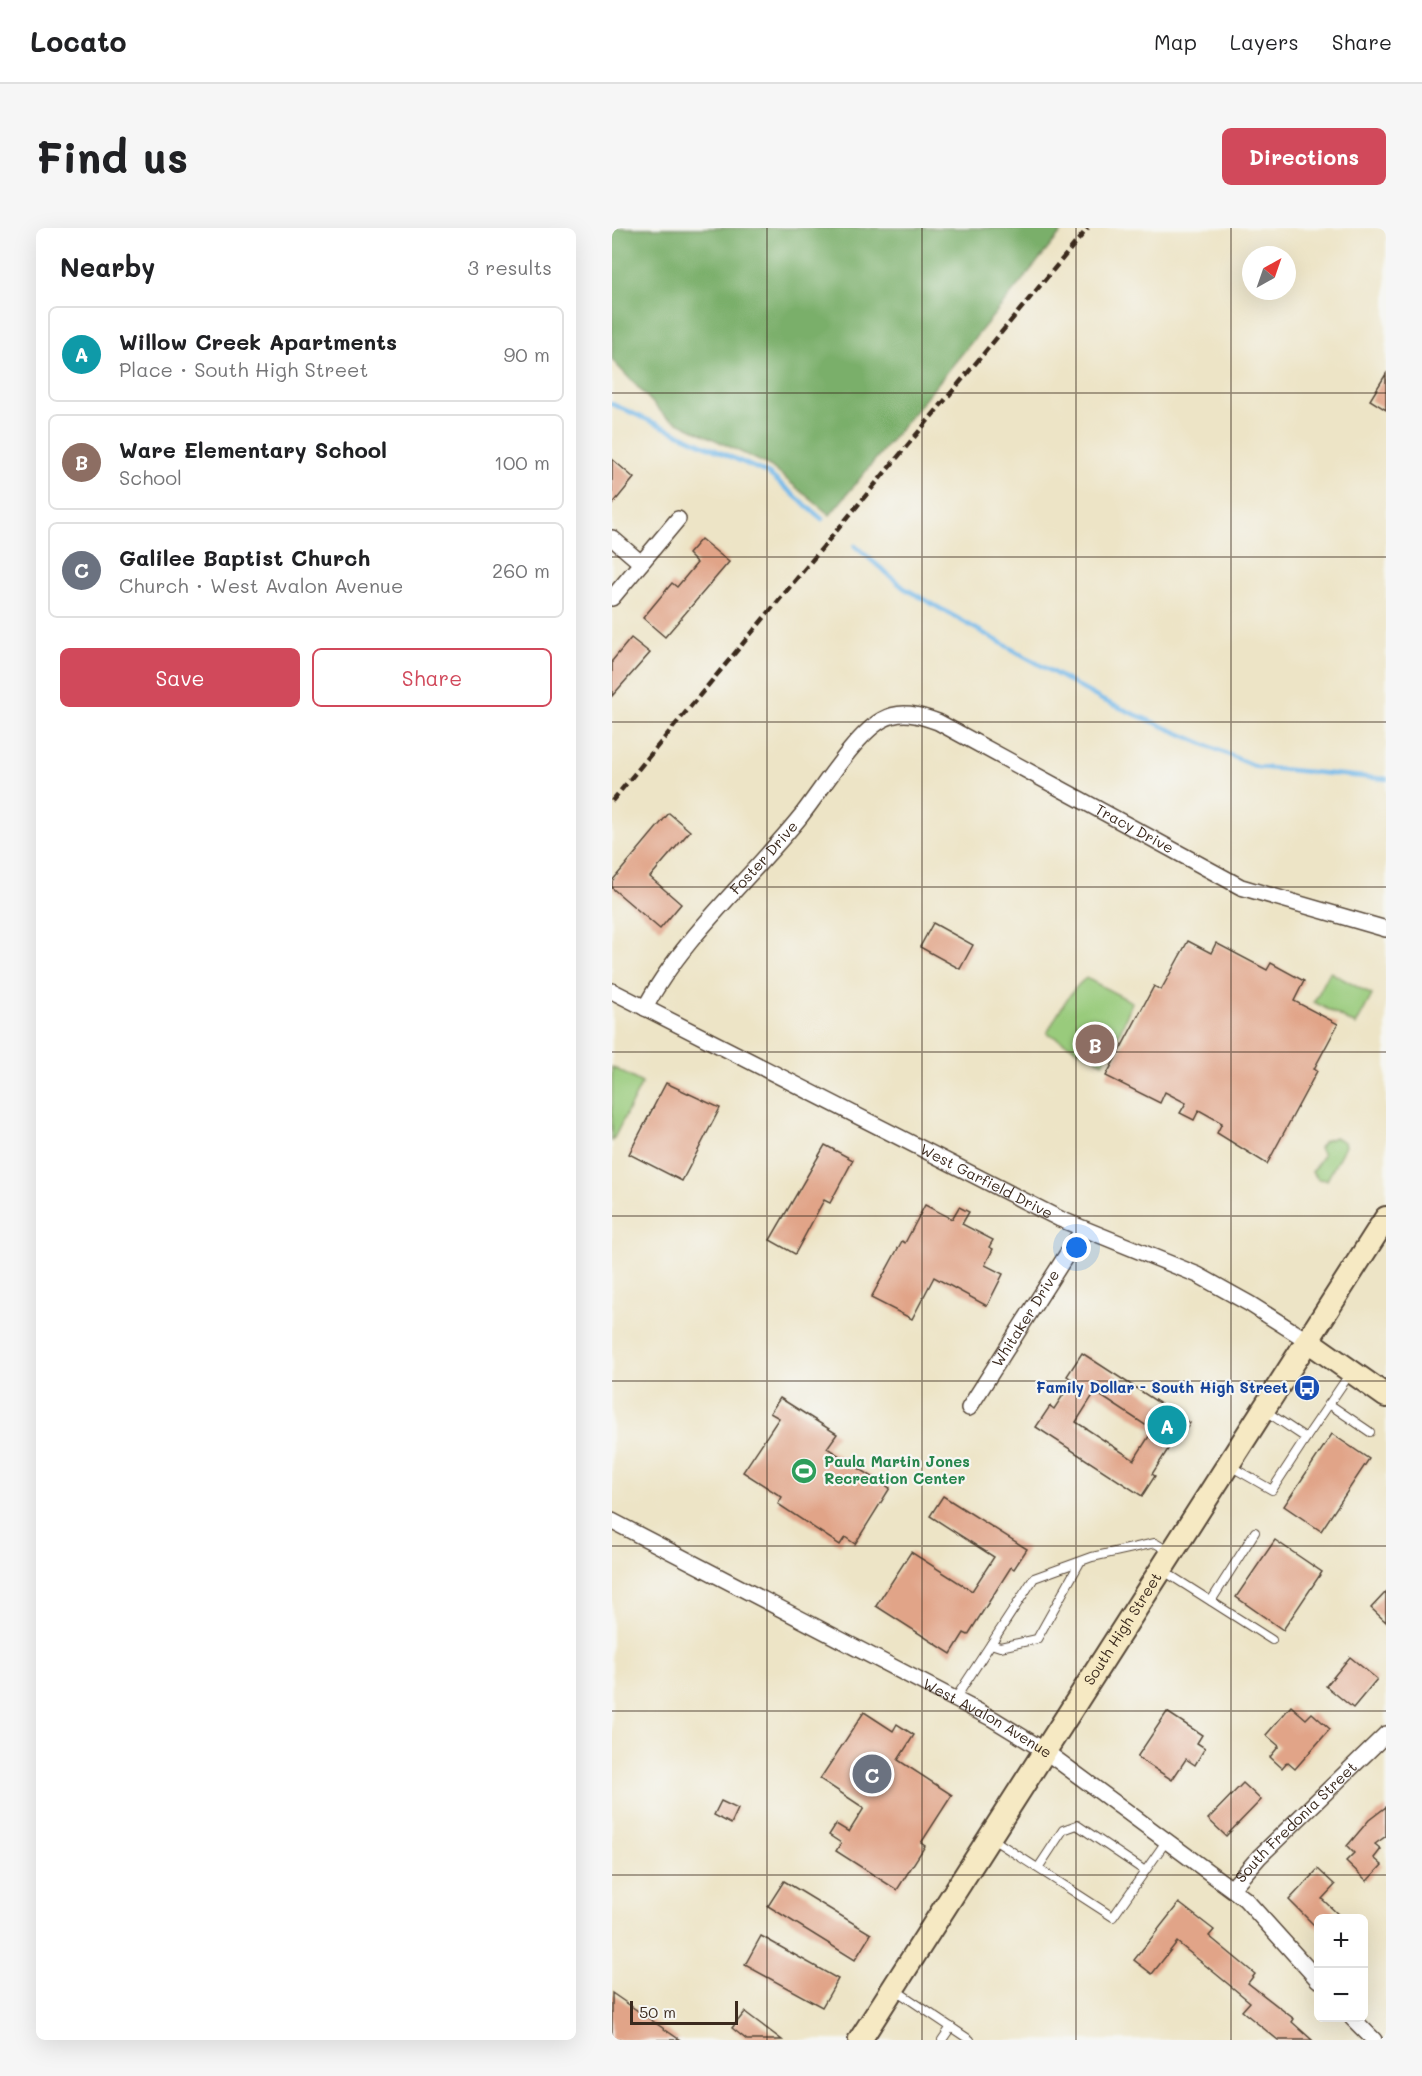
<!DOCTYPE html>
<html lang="en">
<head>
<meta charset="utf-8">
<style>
  :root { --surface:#fff; --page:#f6f6f6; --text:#202124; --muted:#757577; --line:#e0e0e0; --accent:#d1495b }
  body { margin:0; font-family:Mali,sans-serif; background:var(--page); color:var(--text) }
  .controls { position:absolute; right:18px; bottom:18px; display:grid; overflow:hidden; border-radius:9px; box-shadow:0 6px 24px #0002 }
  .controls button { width:54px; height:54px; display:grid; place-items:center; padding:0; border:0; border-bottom:2px solid var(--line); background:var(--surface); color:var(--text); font:30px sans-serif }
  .compass { position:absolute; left:630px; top:18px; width:54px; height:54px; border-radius:50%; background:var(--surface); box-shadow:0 6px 24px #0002; rotate:40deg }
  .scale { position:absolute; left:18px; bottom:15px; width:108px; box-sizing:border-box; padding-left:6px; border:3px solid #3b2a1e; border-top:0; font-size:16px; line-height:21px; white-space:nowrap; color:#3b2a1e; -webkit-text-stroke:4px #f6f6f2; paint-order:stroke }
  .you { position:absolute; left:465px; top:1020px; width:21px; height:21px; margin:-15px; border:4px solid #fff; border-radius:50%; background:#1a73e8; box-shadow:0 0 0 9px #1a73e833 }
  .badge { display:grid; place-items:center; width:39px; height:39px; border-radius:50%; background:var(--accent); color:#fff; font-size:20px; font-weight:700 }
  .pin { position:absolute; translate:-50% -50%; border:3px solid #fff; box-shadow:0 2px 6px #0006 }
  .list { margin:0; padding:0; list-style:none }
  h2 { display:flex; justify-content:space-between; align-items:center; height:78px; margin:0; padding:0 24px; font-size:26px }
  h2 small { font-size:20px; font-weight:400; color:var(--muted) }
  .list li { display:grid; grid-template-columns:39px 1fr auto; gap:18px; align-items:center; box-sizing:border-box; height:96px; margin:0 12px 12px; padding:0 12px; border:2px solid var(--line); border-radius:9px }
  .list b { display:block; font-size:22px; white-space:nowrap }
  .list p { margin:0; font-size:20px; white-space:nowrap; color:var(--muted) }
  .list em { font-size:20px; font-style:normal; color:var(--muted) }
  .actions { display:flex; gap:12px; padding:18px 24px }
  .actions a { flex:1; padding:14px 0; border:2px solid var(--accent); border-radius:9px; text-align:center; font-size:21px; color:var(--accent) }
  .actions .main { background:var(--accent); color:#fff }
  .map { position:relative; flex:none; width:774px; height:1812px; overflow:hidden; border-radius:9px }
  header { display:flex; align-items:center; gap:36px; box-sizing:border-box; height:84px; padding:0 30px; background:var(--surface); border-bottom:2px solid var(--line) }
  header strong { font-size:28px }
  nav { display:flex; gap:33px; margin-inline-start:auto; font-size:21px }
  .intro { display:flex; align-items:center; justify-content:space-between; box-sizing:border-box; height:144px; padding:0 36px }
  h1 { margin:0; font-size:42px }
  .button { padding:15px 27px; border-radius:9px; background:var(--accent); color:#fff; font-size:21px; font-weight:700 }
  main { display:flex; gap:36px; padding:0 36px }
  aside { flex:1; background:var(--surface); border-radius:9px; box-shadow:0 6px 24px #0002 }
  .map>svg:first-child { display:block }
  .green { fill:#99cb7b; stroke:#6a7a4c; stroke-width:1.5 }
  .forest { fill:#7aaf6b; stroke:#5a6c44; stroke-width:1.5 }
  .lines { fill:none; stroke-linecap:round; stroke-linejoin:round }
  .stream { stroke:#72b8e9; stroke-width:4.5 }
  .building { fill:#e1a488; fill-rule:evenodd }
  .lane-casing { stroke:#564637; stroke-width:10 }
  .street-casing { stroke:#564637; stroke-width:18 }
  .secondary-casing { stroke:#564637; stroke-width:26 }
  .lane { stroke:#fff; stroke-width:8 }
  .street { stroke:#fff; stroke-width:15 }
  .secondary { stroke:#f6e9c3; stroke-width:22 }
  .rail { stroke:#3b2a1e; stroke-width:4.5; stroke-dasharray:9 4.5; stroke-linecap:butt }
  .grid { fill:none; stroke:#3b2a1e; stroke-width:1.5; stroke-opacity:0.55 }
  .labels { text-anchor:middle; stroke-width:4.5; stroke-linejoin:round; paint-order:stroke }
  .street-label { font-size:15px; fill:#3b2a1e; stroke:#f6f6f2 }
  .transit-label { font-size:15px; font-weight:bold; fill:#164399; stroke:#f6f6f2; text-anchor:end }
  .leisure-label { font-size:15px; font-weight:bold; fill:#27864d; stroke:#f6f6f2; text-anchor:start }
</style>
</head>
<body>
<header>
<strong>Locato</strong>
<nav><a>Map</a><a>Layers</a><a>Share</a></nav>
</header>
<div class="intro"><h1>Find us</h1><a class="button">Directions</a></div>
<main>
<aside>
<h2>Nearby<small>3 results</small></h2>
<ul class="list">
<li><span class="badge" style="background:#0f9aa8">A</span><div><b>Willow Creek Apartments</b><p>Place · South High Street</p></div><em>90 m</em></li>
<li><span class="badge" style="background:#8d6e63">B</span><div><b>Ware Elementary School</b><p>School</p></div><em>100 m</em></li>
<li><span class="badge" style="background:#6b7280">C</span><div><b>Galilee Baptist Church</b><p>Church · West Avalon Avenue</p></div><em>260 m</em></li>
</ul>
<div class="actions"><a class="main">Save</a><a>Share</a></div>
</aside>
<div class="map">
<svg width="774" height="1812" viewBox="0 0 774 1812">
  <rect width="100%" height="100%" fill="#f6f6f2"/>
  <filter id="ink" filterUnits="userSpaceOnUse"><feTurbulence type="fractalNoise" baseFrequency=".0167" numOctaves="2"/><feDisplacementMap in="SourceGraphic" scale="12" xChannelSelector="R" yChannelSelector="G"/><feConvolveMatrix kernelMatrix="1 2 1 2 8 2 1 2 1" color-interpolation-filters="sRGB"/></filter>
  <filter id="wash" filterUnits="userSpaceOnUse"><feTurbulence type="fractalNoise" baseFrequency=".008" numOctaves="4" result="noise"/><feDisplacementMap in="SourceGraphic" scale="24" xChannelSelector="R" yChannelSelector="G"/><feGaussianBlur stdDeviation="1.35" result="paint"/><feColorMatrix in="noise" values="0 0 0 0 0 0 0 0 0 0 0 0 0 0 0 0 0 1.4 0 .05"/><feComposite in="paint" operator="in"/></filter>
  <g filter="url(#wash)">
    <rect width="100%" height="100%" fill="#ede4c6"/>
    <g class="green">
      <polygon points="718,744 760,767 744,797 702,774"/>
      <path d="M474 750 520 774 509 802 491 835 435 805C446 786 457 763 474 750Z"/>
      <polygon points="0,839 30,855 0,914"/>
      <polygon points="723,909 732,914 733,918 715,952 706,951 700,944 711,927 707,920 712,913"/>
    </g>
    <polygon class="forest" points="0,0 453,0 218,287 158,238 53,188 0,132"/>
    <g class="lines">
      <g class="stream">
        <polyline points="0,176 157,246 210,291"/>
        <polyline points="243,318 292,360 490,472 645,539 774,551"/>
      </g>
    </g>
    <g id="blocks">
      <g class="building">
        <polygon points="774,146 774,182 758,172"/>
        <polygon points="0,231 22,250 0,277"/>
        <polygon points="89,311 117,334 53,409 31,390 60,355 65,359 85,335 76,326"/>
        <polygon points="19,410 38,425 0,468 0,433"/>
        <polygon points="57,585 78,603 38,649 69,676 48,701 0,660 0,653"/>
        <polygon points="321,695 361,717 348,741 308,719"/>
        <polygon points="576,713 599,725 604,715 655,742 659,735 692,753 682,773 726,796 702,841 705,843 655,936 605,905 610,895 587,882 582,892 568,885 574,875 553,864 548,875 494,848 542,758 549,762"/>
        <polygon points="54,855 108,880 70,953 17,926"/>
        <polygon points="213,917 241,932 218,975 212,972 183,1026 158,1012"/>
        <polygon points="313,977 340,991 347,979 357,984 350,996 381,1012 377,1019 381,1021 373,1037 391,1046 375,1078 322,1049 300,1091 259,1070 290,1013 293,1015"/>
        <path d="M470 1125 578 1195 566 1214 562 1212 540 1246 543 1248 530 1268 424 1199 438 1178 442 1181 461 1152 455 1148ZM483 1164 541 1202 522 1232 464 1194Z"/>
        <polygon points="168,1170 225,1206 215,1220 278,1260 243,1316 233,1309 228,1317 166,1276 170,1269 131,1244 167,1190 158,1185"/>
        <polygon points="720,1206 757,1231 709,1303 672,1278"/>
        <polygon points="331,1268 415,1321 402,1341 399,1339 356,1407 352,1405 339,1426 264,1378 299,1324 360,1363 382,1329 318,1288"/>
        <polygon points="663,1312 710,1344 671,1402 624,1369"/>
        <polygon points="774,1364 774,1394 759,1380"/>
        <polygon points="738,1429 765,1451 741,1480 714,1458"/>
        <polygon points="679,1478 694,1491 700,1485 718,1501 683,1541 675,1534 670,1540 658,1529 667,1518 654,1507"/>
        <polygon points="252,1484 281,1503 285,1496 302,1507 286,1532 340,1567 309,1615 313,1618 285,1662 224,1623 229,1615 217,1607 224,1596 237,1604 252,1580 208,1551"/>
        <polygon points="555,1484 590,1507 585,1515 593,1520 583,1537 574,1531 560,1552 525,1529"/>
        <polygon points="631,1555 649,1572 614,1608 596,1591"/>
        <polygon points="109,1573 126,1581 119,1596 102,1587"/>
        <polygon points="774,1579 774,1608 763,1616 769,1621 762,1630 770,1637 755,1653 734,1633 742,1625 735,1618 757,1592"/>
        <polygon points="706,1641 723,1657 710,1671 730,1690 706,1690 706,1701 677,1672"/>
        <polygon points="172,1653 259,1706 243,1732 156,1678"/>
        <polygon points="567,1675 602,1702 597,1708 643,1746 636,1755 682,1791 680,1794 700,1812 666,1812 630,1783 638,1774 565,1714 540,1746 522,1732"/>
        <polygon points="149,1708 226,1751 210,1779 133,1737"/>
        <polygon points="0,1765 68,1812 0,1812"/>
        <polygon points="133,1784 170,1812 135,1812 120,1800"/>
      </g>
    </g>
  </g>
  <g filter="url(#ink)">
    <use href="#blocks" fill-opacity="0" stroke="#564637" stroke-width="1.5"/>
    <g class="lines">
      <g class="lane-casing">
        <g id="lane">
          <polyline points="717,1176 758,1204"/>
          <polyline points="652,1182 694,1210 739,1144"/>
          <polyline points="618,1238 660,1262 694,1210"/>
          <polyline points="550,1342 660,1412"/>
          <polyline points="599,1373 643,1304"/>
          <polyline points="379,1416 388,1419 425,1411 467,1336"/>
          <polyline points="343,1471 422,1350 480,1329 543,1315 558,1324"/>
          <polyline points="379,1610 501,1689 555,1612"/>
          <polyline points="426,1640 451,1602 465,1597 533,1643"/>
          <polyline points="282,1761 358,1812"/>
          <polyline points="330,1812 339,1799"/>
        </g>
      </g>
      <g class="street-casing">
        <g id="street">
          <polyline points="0,310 29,335"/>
          <polyline points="0,370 66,291"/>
          <path id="s1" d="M0 763 448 991 586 1047 638 1076 696 1113"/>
          <path id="s2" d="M33 780C68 712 139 650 188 589 209 563 242 508 270 492 289 481 307 487 326 494L629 659 774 701"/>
          <path id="s3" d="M357 1180 471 1001"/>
          <path id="s4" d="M0 1293 381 1491 433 1523 633 1671 706 1752"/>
          <path id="s5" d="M620 1660 647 1629 774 1506"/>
          <polyline points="740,1790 762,1812"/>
        </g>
      </g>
      <g class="secondary-casing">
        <g id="secondary">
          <polyline points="696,1113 774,1168"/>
          <path id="s6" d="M248 1812 774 990"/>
        </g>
      </g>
      <use href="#lane" class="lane"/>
      <use href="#street" class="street"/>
      <use href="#secondary" class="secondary"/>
      <polyline class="rail" points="0,573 476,0"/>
    </g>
  </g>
  <path class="grid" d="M155 0V1812M310 0V1812M464 0V1812M619 0V1812M0 165H774M0 329H774M0 494H774M0 659H774M0 824H774M0 988H774M0 1153H774M0 1318H774M0 1483H774M0 1647H774"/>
  <defs>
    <g id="bus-disc" transform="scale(1.35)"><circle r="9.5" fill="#1a4fb4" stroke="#f6f6f2"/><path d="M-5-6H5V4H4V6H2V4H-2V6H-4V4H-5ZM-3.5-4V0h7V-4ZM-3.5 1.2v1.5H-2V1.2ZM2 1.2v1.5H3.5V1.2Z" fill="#fff"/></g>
    <g id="stadium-disc" transform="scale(1.35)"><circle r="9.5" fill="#2e9e5b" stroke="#f6f6f2"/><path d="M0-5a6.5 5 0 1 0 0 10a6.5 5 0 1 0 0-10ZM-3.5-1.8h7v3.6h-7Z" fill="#fff"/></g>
  </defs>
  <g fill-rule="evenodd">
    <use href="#bus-disc" x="695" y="1160"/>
    <use href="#stadium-disc" x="192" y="1243"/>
  </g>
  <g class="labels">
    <g class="street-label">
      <text dy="5" stroke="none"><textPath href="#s2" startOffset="656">Tracy Drive</textPath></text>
      <text dy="5" stroke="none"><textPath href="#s2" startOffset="192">Foster Drive</textPath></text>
      <text dy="5" stroke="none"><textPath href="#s1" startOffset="420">West Garfield Drive</textPath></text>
      <text dy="5" stroke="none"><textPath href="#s3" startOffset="106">Whitaker Drive</textPath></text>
      <text dy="5" stroke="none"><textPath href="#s6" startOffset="488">South High Street</textPath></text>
      <text dy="5" stroke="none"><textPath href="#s4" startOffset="424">West Avalon Avenue</textPath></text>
      <text dy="5" stroke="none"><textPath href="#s5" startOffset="92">South Fredonia Street</textPath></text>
    </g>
    <g class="transit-label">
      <text x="676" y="1165">Family Dollar - South High Street</text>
    </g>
    <g class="leisure-label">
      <text x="212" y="1239">Paula Martin Jones<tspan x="212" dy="17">Recreation Center</tspan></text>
    </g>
  </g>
</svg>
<div class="controls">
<button>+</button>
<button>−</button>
</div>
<svg class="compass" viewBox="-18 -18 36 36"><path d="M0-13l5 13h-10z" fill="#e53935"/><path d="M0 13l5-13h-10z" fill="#757577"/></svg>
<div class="scale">50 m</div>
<div class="you"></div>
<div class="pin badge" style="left:555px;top:1197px;background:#0f9aa8">A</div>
<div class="pin badge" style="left:483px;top:816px;background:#8d6e63">B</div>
<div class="pin badge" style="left:260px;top:1546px;background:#6b7280">C</div>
</div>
</main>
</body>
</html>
